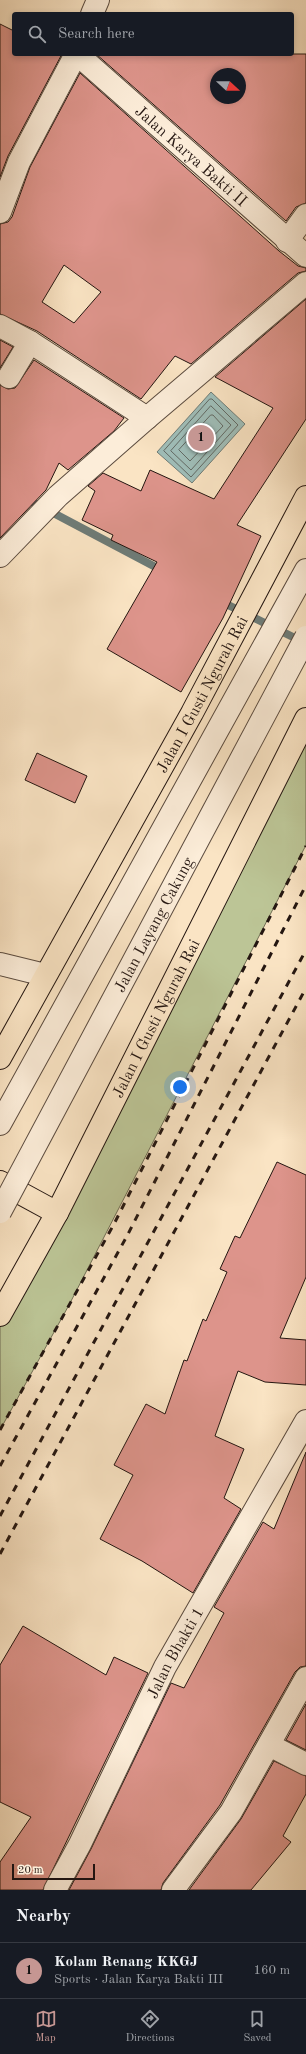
<!DOCTYPE html>
<html lang="en">
<head>
<meta charset="utf-8">
<style>
  :root { --surface:#171b24; --page:#20242c; --text:#f1f3f6; --muted:#9ea1a6; --line:#363941; --accent:#c59692 }
  body { margin:0; font-family:"Old Standard TT",serif; background:var(--page); color:var(--text) }
  .compass { position:absolute; left:210px; top:68px; width:36px; height:36px; border-radius:50%; background:var(--surface); box-shadow:0 2px 6px #0003; rotate:111deg }
  .scale { position:absolute; left:12px; bottom:10px; width:83px; box-sizing:border-box; padding-left:4px; border:2px solid #241611; border-top:0; font-size:11px; line-height:14px; white-space:nowrap; color:#241611; -webkit-text-stroke:3px #fcedd9; paint-order:stroke }
  .you { position:absolute; left:180px; top:1087px; width:14px; height:14px; margin:-10px; border:3px solid #fff; border-radius:50%; background:#1a73e8; box-shadow:0 0 0 6px #1a73e833 }
  .badge { display:grid; place-items:center; width:26px; height:26px; border-radius:50%; background:var(--accent); color:#111; font-size:13px; font-weight:700 }
  .pin { position:absolute; translate:-50% -50%; border:2px solid #fff; box-shadow:0 1px 4px #0006 }
  .list { margin:0; padding:0; list-style:none }
  h2 { display:flex; justify-content:space-between; align-items:center; height:52px; margin:0; padding:0 16px; font-size:17px }
  h2 small { font-size:13px; font-weight:400; color:var(--muted) }
  .list li { display:grid; grid-template-columns:26px 1fr auto; gap:12px; align-items:center; box-sizing:border-box; height:56px; padding:0 16px; border-top:1px solid var(--line) }
  .list b { display:block; font-size:15px; white-space:nowrap }
  .list p { margin:0; font-size:13px; white-space:nowrap; color:var(--muted) }
  .list em { font-size:13px; font-style:normal; color:var(--muted) }
  .icon { flex:none; width:22px; height:22px; fill:none; stroke:currentColor; stroke-width:2; stroke-linecap:round; stroke-linejoin:round }
  .map { position:relative; flex:none; width:306px; height:1890px; overflow:hidden }
  .search { position:absolute; background:var(--surface); box-shadow:0 2px 6px #0003; left:12px; right:12px; top:12px; height:44px; display:flex; align-items:center; gap:10px; box-sizing:border-box; padding:0 14px; border-radius:4px; color:var(--muted); font-size:15px }
  .sheet { height:108px; background:var(--surface) }
  nav { display:flex; justify-content:space-around; align-items:center; box-sizing:border-box; height:56px; border-top:1px solid var(--line); background:var(--surface); font-size:11px; color:var(--muted) }
  nav a { display:grid; justify-items:center; gap:2px }
  nav .on { color:var(--accent) }
  .map>svg:first-child { display:block }
  .green { fill:#bcc596; stroke:#706e54 }
  .water { fill:#9fbeb9; stroke:#6e7b76 }
  .lines { fill:none; stroke-linecap:round; stroke-linejoin:round }
  .shore { stroke:#626a65; stroke-width:1 }
  .stream { stroke:#6e7b76; stroke-width:8 }
  .building { fill:#dd948b; stroke:#241611; fill-rule:evenodd }
  .minor-casing { stroke:#5a4a3e; stroke-width:24 }
  .major-casing { stroke:#241611; stroke-width:24 }
  .minor { stroke:#fcedd9; stroke-width:22 }
  .major { stroke:#fae4c4; stroke-width:22 }
  .rail { stroke:#241611; stroke-width:3; stroke-dasharray:7 7; stroke-linecap:butt }
  .minor-bridge-casing { stroke:#5a4a3e; stroke-width:24; stroke-linecap:butt }
  .minor-bridge { stroke:#fcedd9; stroke-width:22 }
  .labels { text-anchor:middle; stroke-width:3; stroke-linejoin:round; paint-order:stroke }
  .street-label { font-size:16px; fill:#241611; stroke:#fcedd9 }
</style>
</head>
<body>
<div class="map">
<svg width="306" height="1890" viewBox="0 0 306 1890">
  <rect width="100%" height="100%" fill="#fae4c4"/>
  <filter id="stains"><feTurbulence type="fractalNoise" baseFrequency=".005" numOctaves="4"/><feColorMatrix values="0 0 0 0 .2 0 0 0 0 .09 0 0 0 0 .02 0 0 0 .5 -.17"/></filter>
  <radialGradient id="worn" r=".72"><stop offset=".6" stop-color="#630" stop-opacity="0"/><stop offset="1" stop-color="#630" stop-opacity=".3"/></radialGradient>
  <polygon class="green" points="306,719 306,845 69,1305 0,1430 0,1315"/>
  <polygon class="water" points="211,392 245,424 192,483 157,452"/>
  <g class="lines">
    <g class="shore">
      <polygon points="210,399 212,399 238,425 191,477 164,451"/>
      <polygon points="211,406 231,425 191,470 171,451"/>
      <polygon points="211,415 213,415 223,426 190,461 179,450"/>
    </g>
    <g class="stream">
      <polyline points="25,498 163,571"/>
      <polyline points="220,601 303,642"/>
    </g>
  </g>
  <g class="building">
    <polygon points="0,24 14,31 14,54 62,54 8,156 0,177"/>
    <path d="M96 54H306V203L296 207 286 221ZM216 74H240V98H216Z"/>
    <path d="M80 73 279 251 298 266 306 268V271L298 273 191 364 175 356 141 399 37 331 0 314V224L8 222 12 217 30 167ZM64 265 101 292 74 323 42 302Z"/>
    <polygon points="306,299 306,419 237,525 261,536 223,618 181,692 107,649 157,562 111,540 113,535 82,520 95,491 88,486 103,473 141,491 150,470 214,499 273,408 215,377"/>
    <polygon points="0,340 13,347 0,368"/>
    <polygon points="34,360 124,418 114,431 68,470 59,463 46,490 0,538 0,385 8,389 15,388"/>
    <polygon points="37,753 87,776 75,803 25,780"/>
    <polygon points="277,1162 306,1175 306,1277 280,1338 306,1340 306,1385 265,1382 238,1371 215,1436 244,1449 224,1498 241,1509 193,1593 142,1561 100,1539 133,1475 114,1465 146,1404 165,1414 184,1360 187,1361 203,1319 206,1321 227,1272 220,1269 235,1236 240,1238"/>
    <polygon points="306,1452 306,1666 300,1667 295,1672 220,1805 163,1883 161,1890 69,1890 91,1849 171,1683 184,1688 224,1613 214,1607 263,1522 274,1529"/>
    <polygon points="23,1626 106,1675 114,1657 148,1673 43,1890 0,1890 0,1862 31,1817 0,1802 0,1665"/>
    <polygon points="306,1704 306,1750 286,1740"/>
    <polygon points="274,1761 306,1776 306,1794 283,1836 291,1842 251,1890 189,1890 241,1819"/>
  </g>
  <g class="lines">
    <g class="minor-casing">
      <g id="minor">
        <polyline points="92,14 98,0"/>
        <path id="s1" d="M77 54 306 256"/>
        <polyline points="0,212 19,162 76,54"/>
        <polyline points="287,241 306,215"/>
        <polyline points="0,326 30,342 147,418"/>
        <polyline points="9,377 30,342"/>
        <polyline points="0,556 58,496 147,418 306,283"/>
        <polyline points="0,964 45,975"/>
        <polyline points="0,1124 306,570"/>
        <polyline points="269,1745 306,1764"/>
        <path id="s2" d="M55 1890 80 1844 165 1667 306 1421"/>
        <polyline points="173,1890 231,1812 306,1678"/>
      </g>
    </g>
    <g class="major-casing">
      <g id="major">
        <path id="s3" d="M0 1058 192 713 306 497"/>
        <polyline points="0,1182 57,1213"/>
        <path id="s4" d="M0 1315 57 1213 306 719"/>
      </g>
    </g>
    <use href="#minor" class="minor"/>
    <use href="#major" class="major"/>
    <g class="rail">
      <polyline points="0,1430 114,1224 306,846"/>
      <polyline points="0,1466 127,1236 306,885"/>
      <polyline points="0,1516 306,950"/>
      <polyline points="0,1554 306,988"/>
    </g>
    <g class="minor-bridge-casing">
      <g id="minor-bridge">
        <path id="s5" d="M0 1212 306 637"/>
      </g>
    </g>
    <use href="#minor-bridge" class="minor-bridge"/>
  </g>
  <g class="labels">
    <g class="street-label">
      <text dy="6" stroke="none"><textPath href="#s1" startOffset="153">Jalan Karya Bakti II</textPath></text>
      <text dy="6" stroke="none"><textPath href="#s3" startOffset="416">Jalan I Gusti Ngurah Rai</textPath></text>
      <text dy="6" stroke="none"><textPath href="#s5" startOffset="326">Jalan Layang Cakung</textPath></text>
      <text dy="6" stroke="none"><textPath href="#s4" startOffset="335">Jalan I Gusti Ngurah Rai</textPath></text>
      <text dy="6" stroke="none"><textPath href="#s2" startOffset="266">Jalan Bhakti 1</textPath></text>
    </g>
  </g>
  <rect width="100%" height="100%" filter="url(#stains)"/>
  <rect width="100%" height="100%" fill="url(#worn)"/>
</svg>
<svg class="compass" viewBox="-18 -18 36 36"><path d="M0-13l5 13h-10z" fill="#e53935"/><path d="M0 13l5-13h-10z" fill="#9ea1a6"/></svg>
<div class="scale">20 m</div>
<div class="you"></div>
<div class="pin badge" style="left:201px;top:438px">1</div>
<div class="search"><svg class="icon" aria-label="search" viewBox="0 0 24 24"><circle cx="10" cy="10" r="6"/><path d="M15 15l6 6"/></svg>Search here</div>
</div>
<section class="sheet">
<h2>Nearby<small></small></h2>
<ul class="list">
<li><span class="badge">1</span><div><b>Kolam Renang KKGJ</b><p>Sports · Jalan Karya Bakti III</p></div><em>160 m</em></li>
</ul>
</section>
<nav>
<a class="on"><svg class="icon" aria-label="map" viewBox="0 0 24 24"><path d="M3 6l6-2 6 2 6-2v14l-6 2-6-2-6 2zM9 4v14M15 6v14"/></svg>Map</a>
<a><svg class="icon" aria-label="directions" viewBox="0 0 24 24"><path d="M12 3l9 9-9 9-9-9zM9 14v-3h6M13 9l2 2-2 2"/></svg>Directions</a>
<a><svg class="icon" aria-label="saved" viewBox="0 0 24 24"><path d="M7 4h10v16l-5-4-5 4z"/></svg>Saved</a>
</nav>
</body>
</html>
